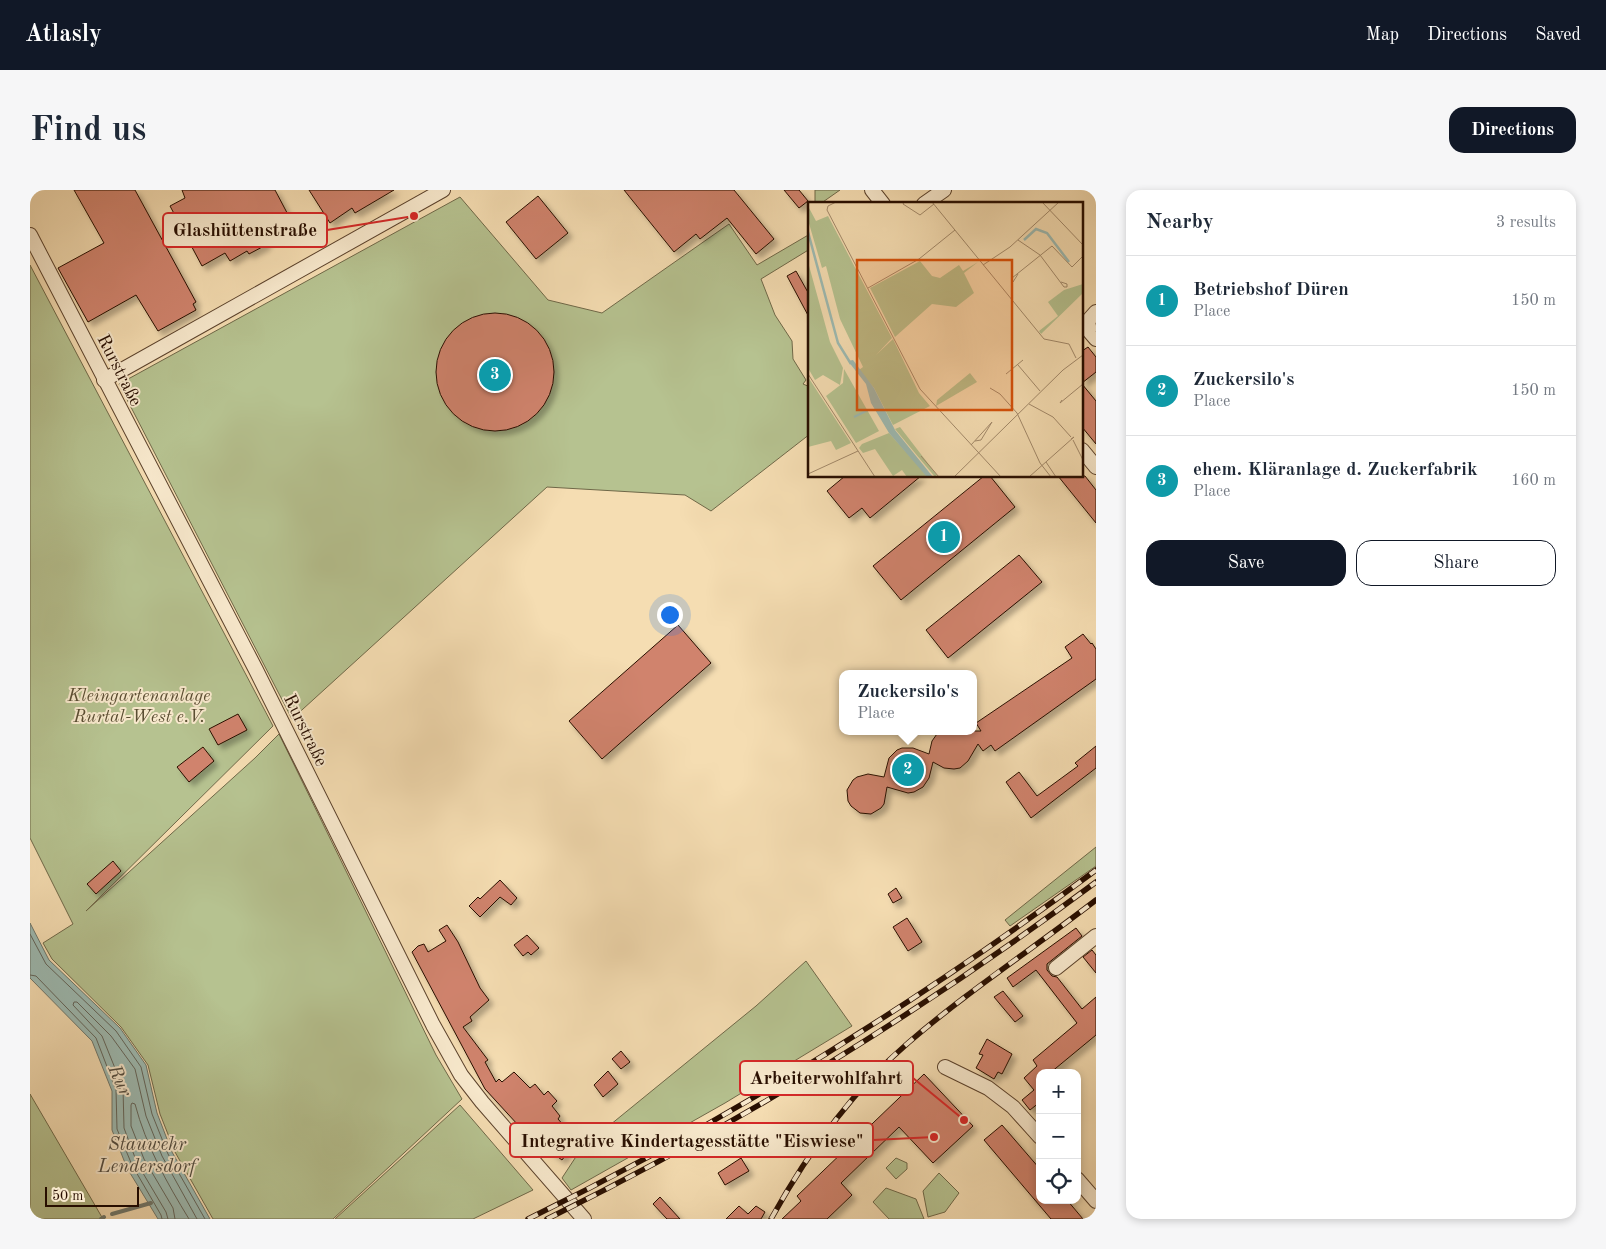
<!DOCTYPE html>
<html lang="en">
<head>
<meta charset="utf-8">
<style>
  :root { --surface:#fff; --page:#f6f6f7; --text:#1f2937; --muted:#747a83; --line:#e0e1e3; --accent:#111827 }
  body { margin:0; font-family:"Old Standard TT",serif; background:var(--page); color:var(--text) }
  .controls { position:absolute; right:15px; bottom:15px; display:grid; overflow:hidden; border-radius:10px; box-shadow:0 2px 8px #0003 }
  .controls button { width:45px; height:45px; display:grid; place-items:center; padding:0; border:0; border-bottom:1px solid var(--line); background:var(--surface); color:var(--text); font:25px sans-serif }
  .scale { position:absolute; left:15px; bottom:12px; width:94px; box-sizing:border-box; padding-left:5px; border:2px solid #280e00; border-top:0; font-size:14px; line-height:18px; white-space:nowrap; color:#280e00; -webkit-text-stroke:4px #f8e9cd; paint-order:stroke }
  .you { position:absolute; left:639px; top:424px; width:18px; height:18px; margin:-12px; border:4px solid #fff; border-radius:50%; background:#1a73e8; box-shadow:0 0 0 8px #1a73e833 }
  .badge { display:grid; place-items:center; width:32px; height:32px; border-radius:50%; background:var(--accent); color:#fff; font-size:16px; font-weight:700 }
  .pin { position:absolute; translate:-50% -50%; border:2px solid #fff; box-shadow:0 1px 5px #0006 }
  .popup { position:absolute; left:809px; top:480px; width:138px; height:65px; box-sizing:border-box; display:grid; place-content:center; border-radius:10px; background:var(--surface); filter:drop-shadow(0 1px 4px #0005); font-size:16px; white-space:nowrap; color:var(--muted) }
  .popup b { font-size:19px; color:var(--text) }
  .popup::after { content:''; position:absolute; left:50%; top:100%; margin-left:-10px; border:10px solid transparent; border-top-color:var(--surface) }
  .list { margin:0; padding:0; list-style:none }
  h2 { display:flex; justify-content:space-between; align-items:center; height:65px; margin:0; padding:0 20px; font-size:21px }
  h2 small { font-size:16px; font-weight:400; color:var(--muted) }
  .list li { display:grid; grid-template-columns:32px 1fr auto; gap:15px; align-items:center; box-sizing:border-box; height:90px; padding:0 20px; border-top:1px solid var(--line) }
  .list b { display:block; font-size:19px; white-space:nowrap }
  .list p { margin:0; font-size:16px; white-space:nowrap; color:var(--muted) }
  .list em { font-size:16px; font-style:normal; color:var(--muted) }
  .actions { display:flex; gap:10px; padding:15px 20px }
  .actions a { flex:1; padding:11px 0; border:1px solid var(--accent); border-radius:15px; text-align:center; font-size:18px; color:var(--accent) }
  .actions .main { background:var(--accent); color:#fff }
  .icon { flex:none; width:28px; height:28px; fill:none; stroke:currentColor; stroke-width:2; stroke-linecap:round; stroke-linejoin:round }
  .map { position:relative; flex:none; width:1066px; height:1029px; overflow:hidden; border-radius:15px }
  header { display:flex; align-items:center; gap:30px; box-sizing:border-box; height:70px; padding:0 25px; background:var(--accent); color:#fff }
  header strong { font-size:24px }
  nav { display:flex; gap:28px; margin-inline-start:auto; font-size:18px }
  .intro { display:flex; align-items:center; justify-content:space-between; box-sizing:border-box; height:120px; padding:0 30px }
  h1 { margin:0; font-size:35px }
  .button { padding:12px 22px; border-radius:15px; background:var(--accent); color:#fff; font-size:18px; font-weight:700 }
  main { display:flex; gap:30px; padding:0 30px }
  aside { flex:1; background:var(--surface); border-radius:15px; box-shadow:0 2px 8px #0003 }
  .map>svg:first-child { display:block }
  .green { fill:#b6c290; stroke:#6f6848 }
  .water { fill:#9dbbb3; stroke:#6e766b }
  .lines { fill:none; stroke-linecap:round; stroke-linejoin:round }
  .shore { stroke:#62645a; stroke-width:1 }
  .stream { stroke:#6e766b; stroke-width:4 }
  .building { fill:#d0836d; stroke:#280e00; filter:url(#shadow) }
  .minor-casing { stroke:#5b422c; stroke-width:16 }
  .minor { stroke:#f8e9cd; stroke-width:14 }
  .rail-casing { stroke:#280e00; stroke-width:5.5 }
  .rail { stroke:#f8e9cd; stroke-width:4; stroke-dasharray:11; stroke-linecap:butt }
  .labels { text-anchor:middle; stroke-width:4; stroke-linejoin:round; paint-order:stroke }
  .street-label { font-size:18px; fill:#280e00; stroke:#f8e9cd }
  .park-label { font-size:18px; font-style:italic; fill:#5a4d32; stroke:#f8e9cd }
  .water-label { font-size:19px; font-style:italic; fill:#514b3f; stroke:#f8e9cd }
  .inset-river { fill:none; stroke:#9dbbb3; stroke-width:2.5 }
  .inset-road { fill:none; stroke:#a38a6b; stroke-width:1 }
  .view { fill:#d5520b; fill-opacity:0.15; stroke:#d5520b; stroke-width:2.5 }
  .inset-edge { fill:none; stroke:#280e00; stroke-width:2.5 }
  .leader { fill:none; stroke:#d62828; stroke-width:2 }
  .callout-dot { fill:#d62828; stroke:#f8e9cd; stroke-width:2 }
  .callout { fill:#f8e9cd; stroke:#d62828; stroke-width:2 }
  .callout-label { font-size:19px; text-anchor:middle; font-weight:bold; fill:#280e00 }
</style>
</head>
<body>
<header>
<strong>Atlasly</strong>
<nav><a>Map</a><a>Directions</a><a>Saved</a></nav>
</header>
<div class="intro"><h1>Find us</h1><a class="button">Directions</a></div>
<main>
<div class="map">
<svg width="1066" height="1029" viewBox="0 0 1066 1029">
  <defs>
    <filter id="shadow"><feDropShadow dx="4.5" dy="4.5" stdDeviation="2.5" flood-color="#0004"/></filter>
  </defs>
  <rect width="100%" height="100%" fill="#f5ddb2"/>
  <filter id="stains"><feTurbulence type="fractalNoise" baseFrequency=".004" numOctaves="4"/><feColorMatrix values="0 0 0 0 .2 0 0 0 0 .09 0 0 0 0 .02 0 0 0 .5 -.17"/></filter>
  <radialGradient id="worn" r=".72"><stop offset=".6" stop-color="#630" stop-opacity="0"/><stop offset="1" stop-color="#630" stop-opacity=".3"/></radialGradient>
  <g class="green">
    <polygon points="785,0 810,0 790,14 785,14"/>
    <polygon points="430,7 518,110 572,123 699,34 727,75 780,44 780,59 731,89 745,125 762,151 763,169 776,190 773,194 780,197 780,244 681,321 655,305 517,297 262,529 89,194"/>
    <polygon points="0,75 243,536 56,721 225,568 249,544 406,865 432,909 303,1029 183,1029 145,962 130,924 118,875 91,837 22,769 13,753 43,734 0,648"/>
    <polygon points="1066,657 1066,676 980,736 975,730"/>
    <polygon points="776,771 822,836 695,913 541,1000 532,988 551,959 564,948 726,816"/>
    <polygon points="0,904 73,1029 0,1029"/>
    <polygon points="430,915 503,1000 443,1029 305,1029"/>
    <polygon points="866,968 877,973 877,979 866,989 856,978"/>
    <polygon points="909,983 929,1003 915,1022 898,1027 893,1001"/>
    <polygon points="856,998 886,1009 894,1029 859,1029 843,1012"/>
  </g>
  <polygon class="water" points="0,733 19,770 90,838 116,875 127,923 142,962 180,1029 128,1029 97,978 82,940 82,901 62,851 0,788"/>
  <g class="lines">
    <g class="shore">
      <polyline points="0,744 16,774 86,841 111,877 122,924 138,964 175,1029"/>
      <polyline points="0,785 6,786 66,848 86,900 87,939 102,975 131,1025 132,1029"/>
      <polyline points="138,1029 136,1022 107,973 94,938 93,898 72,846 43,815 44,812 47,812 81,846 105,879 116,926 132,966 167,1029"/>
      <path d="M145 1029 143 1018 114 969 101 936V915L102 913 105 914C116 956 137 993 159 1029"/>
    </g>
    <g class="stream">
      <polyline points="82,1024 121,1013"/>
      <polyline points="71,1029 74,1027"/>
    </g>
  </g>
  <g class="building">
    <polygon points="44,0 105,0 166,112 163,114 166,120 128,141 106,105 58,132 28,78 74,53"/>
    <polygon points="152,0 245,0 264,36 235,52 236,55 219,64 217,61 200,71 195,63 172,76 140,16 155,8"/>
    <polygon points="279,0 364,0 325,23 322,18 300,33"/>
    <polygon points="594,0 704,0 744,49 726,64 697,28 670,49 666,44 644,62"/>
    <polygon points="754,0 769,0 778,11 769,18"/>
    <polygon points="508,6 538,43 506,69 476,32"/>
    <polygon points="766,81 780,106 780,129 757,86"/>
    <circle cx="465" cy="182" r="59"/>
    <polygon points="1058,157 1066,167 1066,182 1052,193 1052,161"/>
    <polygon points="1052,194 1066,211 1066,254 1052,237"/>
    <polygon points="815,286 891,286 840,328 832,318 819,328 797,301"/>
    <polygon points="954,286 960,286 985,317 871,410 843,376"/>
    <polygon points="1028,286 1055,286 1066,300 1066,333"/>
    <polygon points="989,365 1012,392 918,468 896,440"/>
    <polygon points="648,435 681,473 572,569 539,531"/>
    <polygon points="1053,444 1061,454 1062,453 1066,459 1066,489 965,561 961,555 953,561 948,554 938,571 930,578 924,579 914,578 903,572 899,588 893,597 884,602 878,603 857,597 854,614 851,618 841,624 830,623 821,616 818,611 817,600 823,590 827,587 838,584 854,587 859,568 867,560 872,558 883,558 899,564 902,551 909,541 951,541 946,533 1042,468 1035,457"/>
    <polygon points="208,524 217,540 188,555 179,539"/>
    <polygon points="1066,556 1066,578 1001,628 976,592 989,582 1007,606 1048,576 1045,573"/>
    <polygon points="173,557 184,571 159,592 147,577"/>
    <polygon points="83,671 91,681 66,704 57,694"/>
    <polygon points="470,690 487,708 481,715 470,707 450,727 439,716 448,707 450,709"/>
    <polygon points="866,698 872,708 863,713 858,704"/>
    <polygon points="877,728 892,752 878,761 863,737"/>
    <polygon points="417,735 428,752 450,798 459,810 440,827 442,831 433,837 458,870 455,872 466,892 469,889 472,892 484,882 500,898 505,894 514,905 518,901 527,911 522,916 530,926 528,929 535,937 531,941 546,951 532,970 514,957 511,960 455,899 382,762 388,756 394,754 398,762 416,751 409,740"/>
    <polygon points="1046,738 1052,746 1017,774 1017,780 1022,786 1027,787 1052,819 1066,807 1066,845 1020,883 1010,883 1010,912 1000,920 992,910 1004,900 994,888 1007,876 1003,870 1047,833 1006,780 983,797 977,788"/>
    <polygon points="497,745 509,758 501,765 498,762 493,766 484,755"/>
    <polygon points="1062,760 1066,765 1066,783 1053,767"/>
    <polygon points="973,801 993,826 985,832 964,807"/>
    <polygon points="957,849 982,864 972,884 968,882 964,889 946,878 953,865 949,864"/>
    <polygon points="591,861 600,872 591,879 582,869"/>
    <polygon points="578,881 588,894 573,907 564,895"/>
    <polygon points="894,884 943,936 903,973 869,937 811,993 822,1005 797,1029 752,1029 771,1011 767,1006"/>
    <polygon points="972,935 1010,979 1010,1010 1037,1010 1053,1029 1021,1029 954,950"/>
    <polygon points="711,968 719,981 695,995 688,983"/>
    <polygon points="630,1007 650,1029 637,1029 623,1014"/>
    <polygon points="709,1016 718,1024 726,1016 735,1022 731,1029 696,1029"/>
  </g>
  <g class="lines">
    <g class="minor-casing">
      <g id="minor">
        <polyline points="842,0 853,14"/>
        <polyline points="894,14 914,0"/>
        <polyline points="0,45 226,480 403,835 431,885 452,912 554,1029"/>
        <polyline points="1066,122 1058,131 1060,142 1066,149"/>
        <polyline points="74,190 413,0"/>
        <polyline points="1052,260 1066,277"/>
        <polyline points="1026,778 1066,746"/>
        <polyline points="915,877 958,898 983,917 1010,947"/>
        <polyline points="1047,989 1066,1011"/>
      </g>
    </g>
    <use href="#minor" class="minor"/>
    <g class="rail-casing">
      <g id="rail">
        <path d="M498 1029C698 931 887 813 1066 680"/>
        <path d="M517 1029C710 934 894 820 1066 692"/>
        <path d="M741 1029C777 964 822 901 878 853 938 801 1004 758 1066 710"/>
      </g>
    </g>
    <use href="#rail" class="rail"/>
  </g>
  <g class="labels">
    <g class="street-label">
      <text transform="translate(90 180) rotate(63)" y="6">Rurstraße</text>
      <text transform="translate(276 540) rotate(64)" y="6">Rurstraße</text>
    </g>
    <g class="park-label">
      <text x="109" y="511">Kleingartenanlage<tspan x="109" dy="21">Rurtal-West e.V.</tspan></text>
    </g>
    <g class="water-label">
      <text transform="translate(91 890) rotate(66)" y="7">Rur</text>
      <text x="117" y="960">Stauwehr<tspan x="117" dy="22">Lendersdorf</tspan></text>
    </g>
  </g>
  <g transform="translate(778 12)">
    <rect width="275" height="275" fill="#f5ddb2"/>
    <path d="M0 4 8 19 20 14 84 136 68 153 85 137 111 191 122 204 85 223 66 186 51 168 55 165 32 117 18 64 14 66 0 18ZM112 59 124 74 132 76 151 63 155 69 170 60 156 71 166 91 148 105 124 102 87 135 62 86ZM0 60 22 140 35 166 32 183 15 173 7 178 0 166ZM275 82V91L233 132 231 129 250 114 240 100 256 88ZM36 167 71 229 48 241 18 194 35 181ZM162 171 169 180 128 204 129 198ZM0 175 43 241 28 248 23 239 0 245ZM92 225 129 273 127 275 87 227ZM81 231 114 268 119 275H99L94 268 85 274 67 247 55 251 51 246 54 242Z" fill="#b6c290"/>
    <path d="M45 158 66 186 87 228 125 275H119L81 231 63 201 58 182 40 159Z" fill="#9dbbb3"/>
    <path class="inset-river" d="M0 30 30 141 43 162M216 38 228 27 239 31 261 60M46 215 60 208"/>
    <path class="inset-road" d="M28 0 20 4 19 8 112 187 193 275M96 0 95 2 112 13 126 2M124 0 236 137 261 142 268 156M234 0 275 43M210 38 232 53 256 85H259V82L253 80M175 63 202 45 251 0M210 72 205 80 204 76 244 44 264 65 275 54M60 86 111 57 147 28M210 163 232 189M0 172 67 275M198 172 215 158M182 186 192 192 209 211 232 261 243 275M254 198 252 201 275 182M221 202 245 215 263 235M265 238 275 258M163 243 184 220 173 238 167 239M113 254 131 275M238 260 248 275M0 272 50 249M146 275 255 168 275 153M221 275 266 235 263 237"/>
    <path class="view" d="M49 58H204V208H49Z"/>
    <rect width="275" height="275" class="inset-edge"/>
  </g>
  <path class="leader" d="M384 26L297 40M934 930L883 888M904 947L843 950"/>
  <g class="callout-dot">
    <circle cx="384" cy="26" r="5"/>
    <circle cx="934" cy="930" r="5"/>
    <circle cx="904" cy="947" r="5"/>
  </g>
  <g class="callout">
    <rect x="133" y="23" width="164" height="34" rx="5"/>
    <rect x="710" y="871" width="173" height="34" rx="5"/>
    <rect x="480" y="933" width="363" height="34" rx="5"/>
  </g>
  <g class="callout-label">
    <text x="215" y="46">Glashüttenstraße</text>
    <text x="796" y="894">Arbeiterwohlfahrt</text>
    <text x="662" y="957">Integrative Kindertagesstätte "Eiswiese"</text>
  </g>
  <rect width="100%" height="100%" filter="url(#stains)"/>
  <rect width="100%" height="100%" fill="url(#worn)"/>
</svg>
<div class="controls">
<button>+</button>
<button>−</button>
<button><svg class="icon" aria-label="locate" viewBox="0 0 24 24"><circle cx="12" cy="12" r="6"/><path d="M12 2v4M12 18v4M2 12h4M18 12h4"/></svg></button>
</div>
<div class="scale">50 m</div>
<div class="you"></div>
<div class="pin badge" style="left:914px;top:347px;background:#0f9aa8">1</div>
<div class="pin badge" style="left:878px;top:580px;background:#0f9aa8">2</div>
<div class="popup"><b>Zuckersilo's</b>Place</div>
<div class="pin badge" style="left:465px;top:185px;background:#0f9aa8">3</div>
</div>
<aside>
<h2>Nearby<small>3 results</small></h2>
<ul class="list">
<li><span class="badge" style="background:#0f9aa8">1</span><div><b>Betriebshof Düren</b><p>Place</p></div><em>150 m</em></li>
<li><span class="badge" style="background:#0f9aa8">2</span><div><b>Zuckersilo's</b><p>Place</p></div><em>150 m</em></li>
<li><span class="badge" style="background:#0f9aa8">3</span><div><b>ehem. Kläranlage d. Zuckerfabrik</b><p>Place</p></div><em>160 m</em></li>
</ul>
<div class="actions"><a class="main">Save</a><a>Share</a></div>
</aside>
</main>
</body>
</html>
